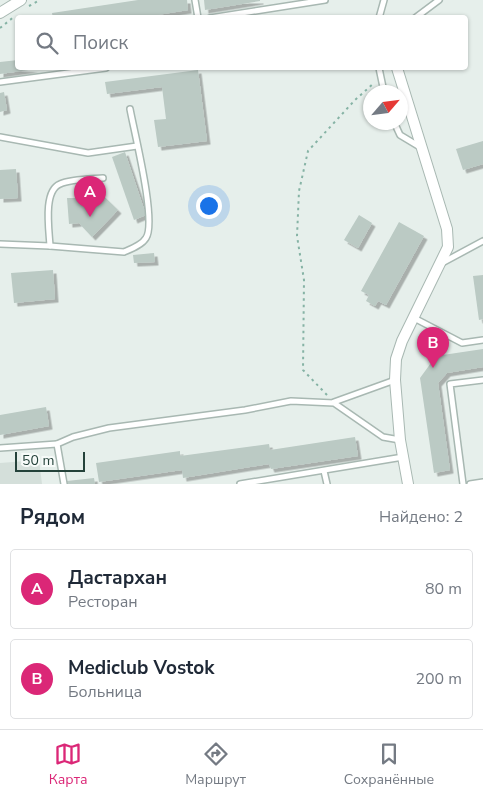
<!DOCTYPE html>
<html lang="ru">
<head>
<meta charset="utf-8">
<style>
  :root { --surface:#fff; --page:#f6f6f7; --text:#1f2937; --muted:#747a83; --line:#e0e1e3; --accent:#db2777 }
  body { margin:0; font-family:"Nunito Sans",sans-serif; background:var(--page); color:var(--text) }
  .compass { position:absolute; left:363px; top:85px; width:45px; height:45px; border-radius:50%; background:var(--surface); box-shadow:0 1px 4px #0004; rotate:62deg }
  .scale { position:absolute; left:15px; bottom:12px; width:70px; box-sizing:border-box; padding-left:5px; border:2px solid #24423a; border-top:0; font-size:14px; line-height:18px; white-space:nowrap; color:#24423a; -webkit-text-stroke:4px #f7fbf9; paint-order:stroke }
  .you { position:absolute; left:208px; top:205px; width:18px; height:18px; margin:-12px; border:4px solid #fff; border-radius:50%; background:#1a73e8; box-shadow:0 0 0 8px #1a73e833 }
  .badge { display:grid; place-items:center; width:32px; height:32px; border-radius:50%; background:var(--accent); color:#fff; font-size:16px; font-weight:700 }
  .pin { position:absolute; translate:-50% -41px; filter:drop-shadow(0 1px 2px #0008) }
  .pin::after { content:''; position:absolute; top:26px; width:18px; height:15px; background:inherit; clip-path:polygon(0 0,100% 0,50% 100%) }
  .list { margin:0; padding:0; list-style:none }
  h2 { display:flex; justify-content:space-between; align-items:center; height:65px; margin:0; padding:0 20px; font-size:21px }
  h2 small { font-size:16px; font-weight:400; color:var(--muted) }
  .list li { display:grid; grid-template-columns:32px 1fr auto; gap:15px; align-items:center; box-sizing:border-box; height:80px; margin:0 10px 10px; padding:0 10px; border:1px solid var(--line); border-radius:5px }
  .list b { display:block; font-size:19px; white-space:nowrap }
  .list p { margin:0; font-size:16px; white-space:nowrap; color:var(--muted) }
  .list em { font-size:16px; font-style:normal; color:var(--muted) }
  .icon { flex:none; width:28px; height:28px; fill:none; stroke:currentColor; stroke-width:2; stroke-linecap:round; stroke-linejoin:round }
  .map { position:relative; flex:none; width:483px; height:484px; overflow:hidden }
  .search { position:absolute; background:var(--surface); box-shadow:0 1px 4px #0004; left:15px; right:15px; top:15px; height:55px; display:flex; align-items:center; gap:12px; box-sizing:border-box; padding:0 18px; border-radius:5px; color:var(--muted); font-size:19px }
  .sheet { height:245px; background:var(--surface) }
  nav { display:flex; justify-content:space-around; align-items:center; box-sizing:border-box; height:70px; border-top:1px solid var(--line); background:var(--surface); font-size:14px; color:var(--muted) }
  nav a { display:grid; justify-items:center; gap:2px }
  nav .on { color:var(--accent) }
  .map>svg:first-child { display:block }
  .built { fill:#d4dfda }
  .building { fill:#bbcac4; filter:url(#shadow) }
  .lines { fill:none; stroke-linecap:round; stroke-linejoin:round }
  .service-casing { stroke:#a8b8b2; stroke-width:8 }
  .minor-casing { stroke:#a8b8b2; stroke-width:12 }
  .path { stroke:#86b3a5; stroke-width:2; stroke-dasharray:2.5 4; stroke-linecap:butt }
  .service { stroke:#fff; stroke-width:5 }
  .minor { stroke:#fff; stroke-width:10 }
</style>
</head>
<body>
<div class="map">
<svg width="483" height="484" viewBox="0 0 483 484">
  <defs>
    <filter id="shadow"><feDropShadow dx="3.5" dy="3.5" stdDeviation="0" flood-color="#0004"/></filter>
  </defs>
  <rect width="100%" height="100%" fill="#e6efeb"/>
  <polygon class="built" points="39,460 42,484 0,484 0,463"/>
  <g class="building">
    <polygon points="138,0 187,0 188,10 139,18 53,18 52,13"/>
    <polygon points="204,0 260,0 260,1 205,10"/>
    <polygon points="18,60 18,68 36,69 0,74 0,62"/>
    <polygon points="198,70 207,141 158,147 154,120 166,119 162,87 107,94 105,82"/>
    <polygon points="4,92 7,110 0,112 0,93"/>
    <polygon points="483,141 483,164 463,170 456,149"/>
    <polygon points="125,152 146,215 134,220 112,157"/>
    <polygon points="16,169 18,198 0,199 0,170"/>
    <polygon points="90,183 118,210 92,237 79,223 69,224 67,198 77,198"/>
    <polygon points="359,215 372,223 358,248 344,240"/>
    <polygon points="399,222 424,236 386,305 378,301 375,306 366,301 369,295 361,291"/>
    <polygon points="154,253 155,262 134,263 133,255"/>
    <polygon points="53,270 55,299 14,303 11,273"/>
    <polygon points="483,275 483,319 479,320 473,276"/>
    <polygon points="483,349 483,367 447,373 438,383 450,470 434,473 420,378 436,356"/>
    <polygon points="46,407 49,426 0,435 0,415"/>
    <polygon points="355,437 358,456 271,469 269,464 183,478 182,470 99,482 96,463 180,451 180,456 269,444 270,450"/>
    <polygon points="94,478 95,484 68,484 67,481"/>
  </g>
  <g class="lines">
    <g class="service-casing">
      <g id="service">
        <polyline points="195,0 198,18"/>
        <polyline points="210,18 325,0"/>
        <polyline points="379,18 384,0"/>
        <polyline points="415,18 439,0"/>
        <polyline points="379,68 384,92"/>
        <polyline points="0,82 106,68"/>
        <polyline points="394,122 400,135 420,147"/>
        <polyline points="0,137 88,153 137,146"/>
        <path d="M0 244 50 246 124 252C131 249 142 245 146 238 157 222 134 131 130 109"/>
        <path d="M50 246C49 229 43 191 60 184 71 179 91 179 103 178"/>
        <polyline points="442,263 483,241"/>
        <polyline points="414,318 462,343 483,340"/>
        <polyline points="334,402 395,380"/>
        <polyline points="0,448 57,444"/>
        <polyline points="324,471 327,484"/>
        <polyline points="64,484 57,444 73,437 109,428 245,410 291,401 334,403 383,437 400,440"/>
        <polyline points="240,484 403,457"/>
        <polyline points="463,484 450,384 483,380"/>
        <polyline points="470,484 483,482"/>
      </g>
    </g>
    <g class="minor-casing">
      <g id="minor">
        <polyline points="0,13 21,0"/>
        <polyline points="397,68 447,229 448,247 402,341 396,359 395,380 400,440 408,484"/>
      </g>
    </g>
    <g class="path">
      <polyline points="29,6 40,0"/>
      <polyline points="0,28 15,16"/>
      <polyline points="327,395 303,370 304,280 297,236 299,191 308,151 355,100 374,83"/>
    </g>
    <use href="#service" class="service"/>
    <use href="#minor" class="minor"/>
  </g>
</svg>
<svg class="compass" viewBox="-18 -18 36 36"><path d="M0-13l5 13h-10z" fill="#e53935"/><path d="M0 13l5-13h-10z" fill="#747a83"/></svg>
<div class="scale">50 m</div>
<div class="you"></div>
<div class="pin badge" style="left:90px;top:217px">A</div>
<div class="pin badge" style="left:433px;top:368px">B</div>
<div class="search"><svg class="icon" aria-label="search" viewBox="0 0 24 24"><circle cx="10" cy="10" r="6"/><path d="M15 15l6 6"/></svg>Поиск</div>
</div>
<section class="sheet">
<h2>Рядом<small>Найдено: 2</small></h2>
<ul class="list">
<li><span class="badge">A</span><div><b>Дастархан</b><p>Ресторан</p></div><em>80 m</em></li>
<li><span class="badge">B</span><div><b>Mediclub Vostok</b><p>Больница</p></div><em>200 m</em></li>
</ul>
</section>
<nav>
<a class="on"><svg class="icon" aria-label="map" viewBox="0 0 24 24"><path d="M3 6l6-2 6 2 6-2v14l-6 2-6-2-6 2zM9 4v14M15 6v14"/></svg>Карта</a>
<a><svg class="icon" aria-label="directions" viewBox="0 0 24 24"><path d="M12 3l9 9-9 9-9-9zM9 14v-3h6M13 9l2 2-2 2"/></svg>Маршрут</a>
<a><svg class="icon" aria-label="saved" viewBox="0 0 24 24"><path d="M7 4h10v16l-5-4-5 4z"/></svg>Сохранённые</a>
</nav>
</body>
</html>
